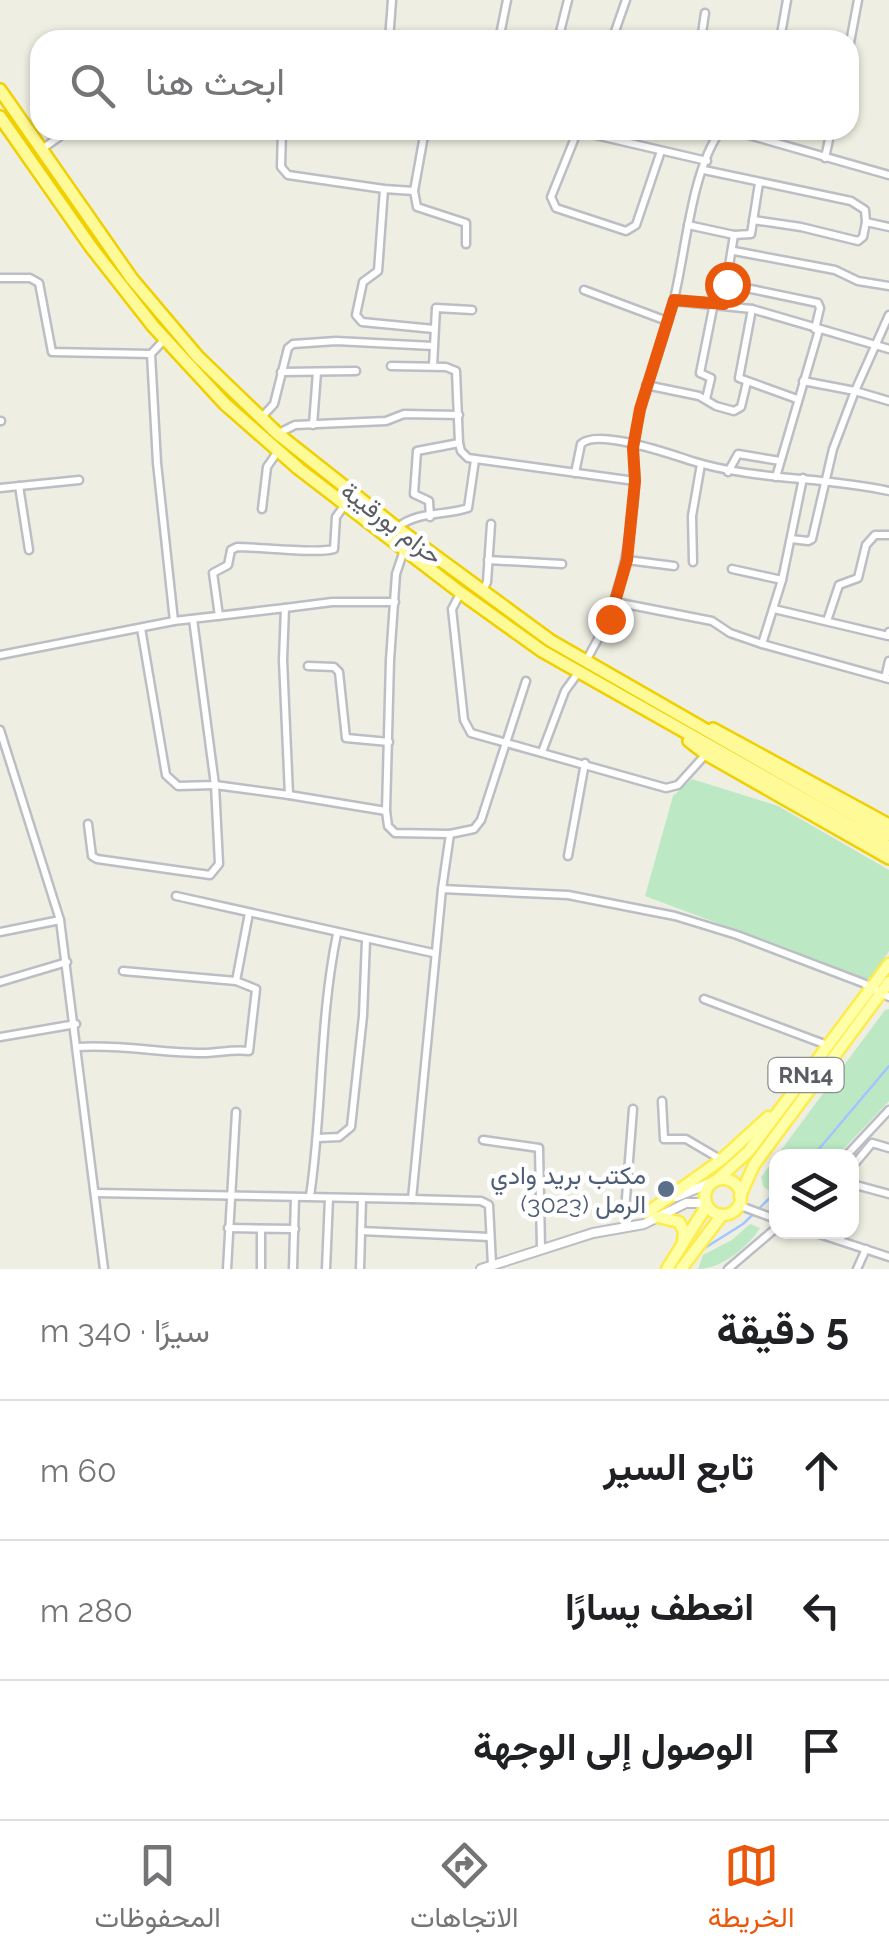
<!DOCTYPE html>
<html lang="ar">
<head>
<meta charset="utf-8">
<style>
  :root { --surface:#fff; --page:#f2f2f2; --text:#202124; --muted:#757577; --line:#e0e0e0; --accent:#ea580c }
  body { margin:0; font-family:Raleway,Vazirmatn,sans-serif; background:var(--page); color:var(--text); direction:rtl }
  .controls { position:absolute; right:30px; bottom:30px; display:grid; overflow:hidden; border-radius:20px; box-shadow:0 2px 8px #0004 }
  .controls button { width:90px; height:90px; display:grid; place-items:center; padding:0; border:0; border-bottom:2px solid var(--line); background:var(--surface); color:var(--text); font:50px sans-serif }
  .stop { position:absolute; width:30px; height:30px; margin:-22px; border:8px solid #ea580c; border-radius:50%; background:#fff }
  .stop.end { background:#ea580c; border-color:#fff; box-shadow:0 2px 10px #0008 }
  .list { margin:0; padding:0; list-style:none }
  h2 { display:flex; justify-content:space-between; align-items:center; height:130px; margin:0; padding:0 40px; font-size:42px }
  h2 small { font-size:32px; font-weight:400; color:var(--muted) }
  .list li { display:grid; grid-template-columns:65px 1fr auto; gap:30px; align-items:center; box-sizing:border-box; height:140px; padding:0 40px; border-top:2px solid var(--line) }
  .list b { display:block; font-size:38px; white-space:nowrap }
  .list em { font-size:32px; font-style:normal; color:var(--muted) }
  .icon { flex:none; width:55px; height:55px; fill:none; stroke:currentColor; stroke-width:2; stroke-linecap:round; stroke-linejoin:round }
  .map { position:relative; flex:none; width:889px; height:1269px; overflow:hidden; direction:ltr }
  .search { position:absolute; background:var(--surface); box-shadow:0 2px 8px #0004; left:30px; right:30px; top:30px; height:110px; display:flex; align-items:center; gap:25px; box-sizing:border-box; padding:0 35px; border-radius:30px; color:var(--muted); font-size:38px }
  .sheet { height:550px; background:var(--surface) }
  nav { display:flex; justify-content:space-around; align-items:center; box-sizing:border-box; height:140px; border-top:2px solid var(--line); background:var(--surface); font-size:28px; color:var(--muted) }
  nav a { display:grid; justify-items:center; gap:5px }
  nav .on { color:var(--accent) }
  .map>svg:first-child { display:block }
  .green { fill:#bce9c4 }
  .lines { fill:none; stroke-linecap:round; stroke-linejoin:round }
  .stream { stroke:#a1c5ff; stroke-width:2.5 }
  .minor-casing { stroke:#bcbec5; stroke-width:11 }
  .tertiary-casing { stroke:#bcbec5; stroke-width:12 }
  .primary-casing { stroke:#feec4b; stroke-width:15 }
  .trunk-casing { stroke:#f0d000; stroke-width:16 }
  .minor { stroke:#fff; stroke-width:6 }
  .tertiary { stroke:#fff; stroke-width:8 }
  .primary { stroke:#feffa6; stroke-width:10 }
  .trunk { stroke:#fefa97; stroke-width:11 }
  .route { stroke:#ea580c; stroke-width:12 }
  .service-dot { fill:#5c6f8a; stroke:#fff; stroke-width:4 }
  .labels { text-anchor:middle; stroke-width:9; stroke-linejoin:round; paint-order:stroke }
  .shield { fill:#fff; stroke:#8c8e92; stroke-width:2.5 }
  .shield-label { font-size:22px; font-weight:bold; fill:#5a5d64 }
  .street-label { font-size:25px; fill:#5a5d64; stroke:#fff }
  .service-label { font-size:25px; fill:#4e5e75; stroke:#fff; text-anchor:end }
</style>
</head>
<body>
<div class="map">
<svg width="889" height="1269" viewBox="0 0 889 1269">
  <rect width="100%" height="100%" fill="#efeee2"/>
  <g class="green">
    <polygon points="692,779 778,806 889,870 889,951 870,980 645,896 673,796"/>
    <polygon points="889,1009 889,1101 837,1156 776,1156 776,1196 763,1186 761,1177 885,1010"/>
    <path d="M750 1224 760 1228C747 1248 721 1269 698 1269L703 1255 732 1240Z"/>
  </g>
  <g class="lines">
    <g class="stream">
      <polyline points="813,1156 889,1066"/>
      <polyline points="700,1251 743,1224 776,1192"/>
    </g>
    <g class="minor-casing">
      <g id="minor">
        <polyline points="389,40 392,0"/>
        <polyline points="499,40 507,0"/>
        <polyline points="558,40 568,0"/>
        <polyline points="612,40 626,0"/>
        <polyline points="701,40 705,13"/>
        <polyline points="780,40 787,0"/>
        <polyline points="849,48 858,0"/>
        <polyline points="139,130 148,133 178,130"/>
        <polyline points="282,130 281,167 288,175 384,189 414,191 425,130"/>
        <polyline points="578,130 551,197 556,208 626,231 636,225 661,151"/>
        <polyline points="731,130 889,175"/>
        <polyline points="578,131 707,161"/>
        <polyline points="42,149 59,137 64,130"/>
        <polyline points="825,158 831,130"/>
        <polyline points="704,170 851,201 865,210 866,222 889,227"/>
        <polyline points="384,189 378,271 363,282 356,315 362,322 434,329"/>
        <polyline points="414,191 417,207 466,223 466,244"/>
        <polyline points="753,220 801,227 858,241 863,237 866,222"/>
        <polyline points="688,225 734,235 723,303"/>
        <polyline points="734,235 751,234 759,183"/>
        <polyline points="734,251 835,270 858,281 889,286"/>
        <polyline points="0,278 30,278 39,283 52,352 151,354"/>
        <polyline points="727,284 818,303 820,308 815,329"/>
        <polyline points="584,290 667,321"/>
        <polyline points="674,301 752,309 889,349"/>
        <polyline points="752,309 739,378 797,399"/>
        <polyline points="889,315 855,391 889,401"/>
        <polyline points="391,366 446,367 456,371 459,443 461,451 468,458 635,481"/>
        <polyline points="433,366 436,308 472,310"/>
        <polyline points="281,372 356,371"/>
        <polyline points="646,385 699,396 716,406 734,411 741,407 747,382"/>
        <polyline points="706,399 711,378 700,373 714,303"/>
        <polyline points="262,417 274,404 288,348 293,344 336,341 433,346"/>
        <polyline points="0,421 1,421"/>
        <polyline points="313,425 317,372"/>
        <polyline points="279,433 295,425 386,421 404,414 459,415"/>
        <polyline points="728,472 738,454 780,461"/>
        <path d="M575 473 581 444C597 428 670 454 692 461 756 481 823 476 889 491"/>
        <polyline points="776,477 819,330"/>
        <polyline points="19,486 29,550"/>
        <polyline points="0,488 79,480"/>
        <polyline points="262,509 267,467 278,451"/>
        <polyline points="430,517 429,501 414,494 417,451 459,443"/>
        <path d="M398 527C418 511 444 516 468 508L475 460"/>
        <polyline points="791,539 808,541 812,539 833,449 855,391 803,381"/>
        <polyline points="488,560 562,564"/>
        <polyline points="627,560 674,566"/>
        <polyline points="693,562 692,516 701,464"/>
        <polyline points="732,569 782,580"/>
        <polyline points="483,591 487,582 491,524"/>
        <polyline points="460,594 452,609 464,720 471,733 666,788 678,785 706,754"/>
        <polyline points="615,602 712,621 730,633 762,644 889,679"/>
        <polyline points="285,608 332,602 395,602"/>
        <polyline points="774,609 888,636 889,632"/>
        <path d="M219 616 213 573 228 565 231 550 237 547C258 547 317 554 334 549L336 517 344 506"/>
        <polyline points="827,621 839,585 858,578 866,545 875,535 889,535"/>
        <polyline points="141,628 166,775 178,786 215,785 193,619"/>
        <polyline points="762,644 782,580 803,478"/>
        <polyline points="0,655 174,621 157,463 151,354 164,340"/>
        <path d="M586 661C620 603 630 552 635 485 636 470 632 454 634 440 642 391 663 347 674 299 686 251 691 171 721 130"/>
        <polyline points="308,666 334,667 339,672 346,738 389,742"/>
        <polyline points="885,678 889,661"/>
        <polyline points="0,730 60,920 104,1269"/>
        <polyline points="542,752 565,691 578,673"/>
        <polyline points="289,795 386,811 390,660 396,574 404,550"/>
        <polyline points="386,811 388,826 395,833 450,834"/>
        <polyline points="88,824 92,856 97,859 210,875 219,864 215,785 289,795 283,660 285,608 174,621"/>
        <polyline points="568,856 585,763"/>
        <polyline points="442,889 450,834 474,829 481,820 526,681"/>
        <polyline points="176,896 433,953"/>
        <polyline points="0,932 60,920"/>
        <polyline points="123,971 236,981"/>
        <polyline points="0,982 67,962"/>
        <polyline points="704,999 827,1045"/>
        <polyline points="0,1037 76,1024"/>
        <path d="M77 1047C121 1044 160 1053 202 1053 218 1053 232 1049 249 1051L256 989 236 981 249 913"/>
        <polyline points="662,1101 664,1139 686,1139 720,1159"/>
        <polyline points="318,1138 339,1137 351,1127 363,1016 366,940"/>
        <polyline points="483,1140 539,1148 541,1249"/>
        <polyline points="846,1156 889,1110"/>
        <polyline points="852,1167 872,1143 889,1148"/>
        <polyline points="852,1184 889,1194"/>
        <polyline points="96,1193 412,1199 442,889 568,895 675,916 737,935 863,983 889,997"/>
        <path d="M310 1196C323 1109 319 1021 337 934"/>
        <polyline points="412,1199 481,1201 489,1205 492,1265"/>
        <polyline points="738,1205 776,1219"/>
        <polyline points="628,1224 625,1211 633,1109"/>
        <polyline points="228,1228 295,1229"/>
        <polyline points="361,1231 490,1237"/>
        <polyline points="813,1232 889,1257"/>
        <polyline points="227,1269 236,1112"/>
        <polyline points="261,1269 261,1229"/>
        <polyline points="293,1269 295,1197"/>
        <polyline points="326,1269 329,1198"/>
        <polyline points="360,1269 362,1198"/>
        <polyline points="728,1269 776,1228"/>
        <polyline points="857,1269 866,1249"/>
      </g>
    </g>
    <g class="tertiary-casing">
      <g id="tertiary">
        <polyline points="676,1197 715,1181"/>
        <polyline points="481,1269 593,1233 644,1224 686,1203 706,1203"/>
      </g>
    </g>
    <g class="primary-casing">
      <g id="primary">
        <circle cx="723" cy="1197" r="18"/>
        <polyline points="717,1180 749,1151 889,964"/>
        <polyline points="740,1196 754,1165 889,982"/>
        <polyline points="648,1212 721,1160 768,1117"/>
        <polyline points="658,1217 679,1222 684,1231 683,1242"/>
        <polyline points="667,1269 707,1205"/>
        <polyline points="681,1269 722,1215"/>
      </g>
    </g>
    <g class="trunk-casing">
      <g id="trunk">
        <polyline points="0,90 132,279 198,357 278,434 397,528 551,641 889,835"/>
        <polyline points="0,117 91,247 153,326 225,404 299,469 461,593 542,651 889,847"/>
        <polyline points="713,729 889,825"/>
        <polyline points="689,741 706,754 889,858"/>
      </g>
    </g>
    <use href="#minor" class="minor"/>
    <use href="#tertiary" class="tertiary"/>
    <use href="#primary" class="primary"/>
    <use href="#trunk" class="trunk"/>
  </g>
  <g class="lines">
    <polyline class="route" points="610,619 627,560 635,481 633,448 640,409 674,300 724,304 727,284"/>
  </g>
  <circle class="service-dot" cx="666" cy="1189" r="10"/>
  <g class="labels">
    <rect class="shield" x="768.5" y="1058" width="75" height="34" rx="8"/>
    <g class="shield-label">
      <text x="806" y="1083">RN14</text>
    </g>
    <g class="street-label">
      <text transform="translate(392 523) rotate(37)" y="9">حزام بورقيبة</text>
    </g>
    <g class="service-label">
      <text x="646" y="1184">مكتب بريد وادي<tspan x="646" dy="29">الرمل (3023)</tspan></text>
    </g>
  </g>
</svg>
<div class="controls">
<button><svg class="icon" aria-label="layers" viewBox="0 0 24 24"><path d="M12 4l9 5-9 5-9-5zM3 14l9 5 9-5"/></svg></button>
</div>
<div class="stop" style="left:727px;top:284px"></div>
<div class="stop end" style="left:610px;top:619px"></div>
<div class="search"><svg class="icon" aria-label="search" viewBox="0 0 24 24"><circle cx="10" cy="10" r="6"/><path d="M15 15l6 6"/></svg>ابحث هنا</div>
</div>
<section class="sheet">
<h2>5 دقيقة<small>سيرًا · 340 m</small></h2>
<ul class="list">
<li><svg class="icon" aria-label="ahead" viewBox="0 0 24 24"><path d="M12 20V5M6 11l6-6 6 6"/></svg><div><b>تابع السير</b></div><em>60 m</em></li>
<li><svg class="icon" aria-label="left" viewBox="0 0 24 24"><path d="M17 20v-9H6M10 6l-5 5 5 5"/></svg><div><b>انعطف يسارًا</b></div><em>280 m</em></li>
<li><svg class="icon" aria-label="arrive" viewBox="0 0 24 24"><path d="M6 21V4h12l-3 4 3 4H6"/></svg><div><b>الوصول إلى الوجهة</b></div></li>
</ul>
</section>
<nav>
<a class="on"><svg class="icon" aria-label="map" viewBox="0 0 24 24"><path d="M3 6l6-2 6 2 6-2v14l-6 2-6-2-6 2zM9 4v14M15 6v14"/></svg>الخريطة</a>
<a><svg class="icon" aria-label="directions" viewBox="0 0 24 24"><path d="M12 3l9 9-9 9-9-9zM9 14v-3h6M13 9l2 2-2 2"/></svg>الاتجاهات</a>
<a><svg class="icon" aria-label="saved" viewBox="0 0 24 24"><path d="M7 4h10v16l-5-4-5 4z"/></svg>المحفوظات</a>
</nav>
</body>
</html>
